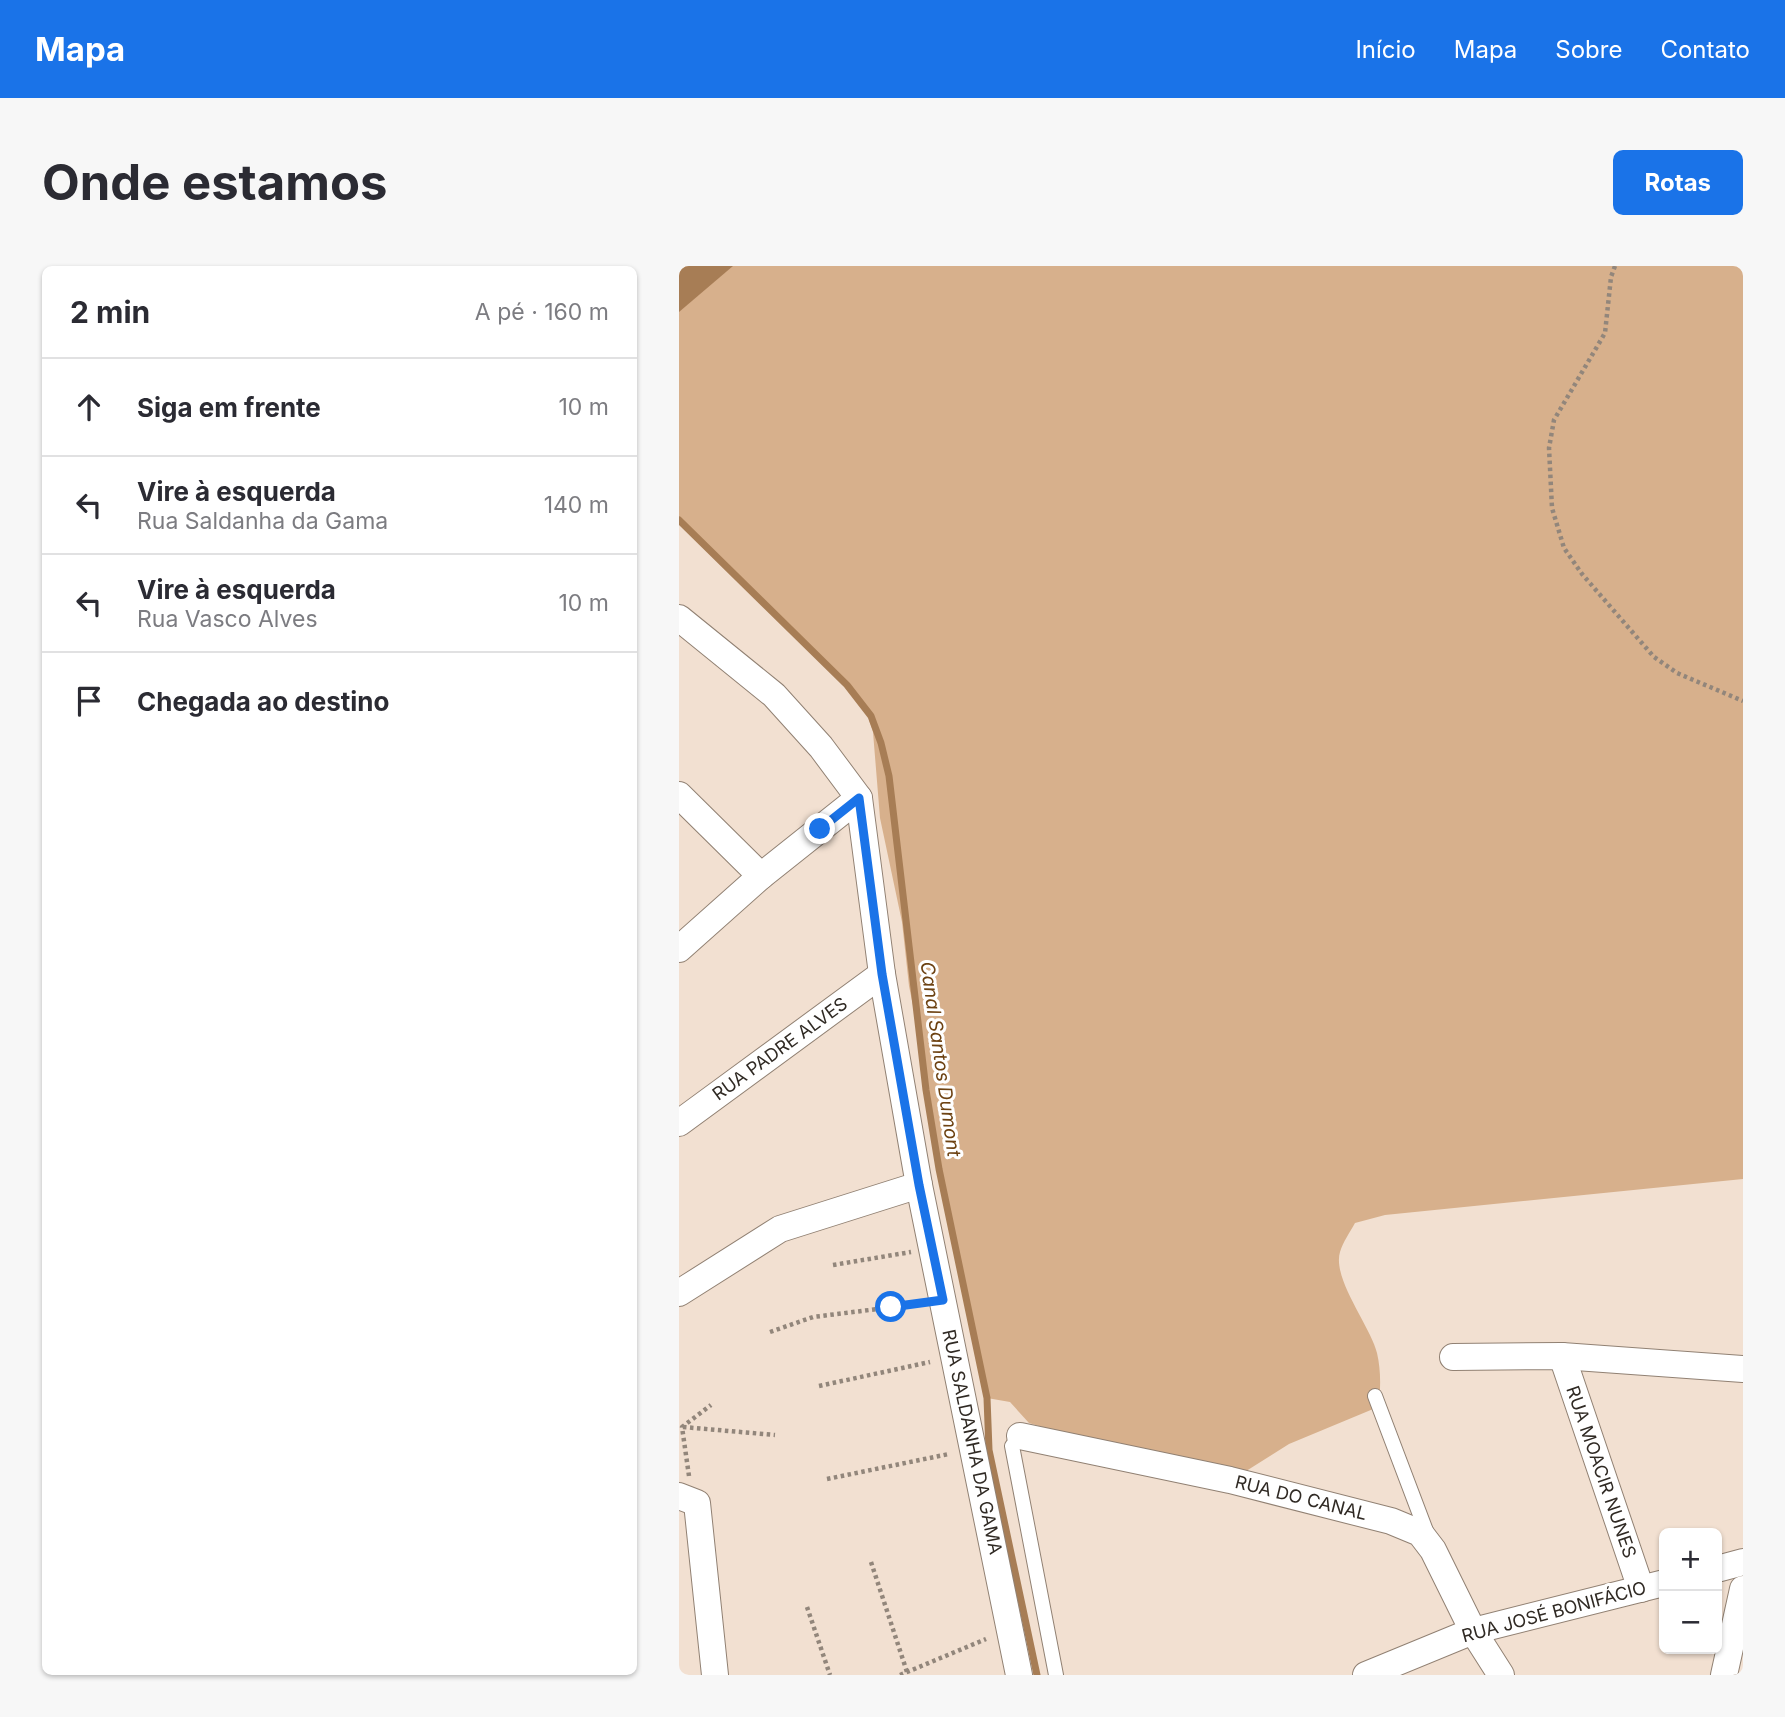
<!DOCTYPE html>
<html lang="pt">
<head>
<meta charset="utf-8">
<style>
  :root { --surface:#fff; --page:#f7f7f7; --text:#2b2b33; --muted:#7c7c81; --line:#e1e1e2; --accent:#1a73e8 }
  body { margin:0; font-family:Inter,sans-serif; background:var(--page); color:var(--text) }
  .controls { position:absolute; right:21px; bottom:21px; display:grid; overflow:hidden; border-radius:10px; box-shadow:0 2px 5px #0004 }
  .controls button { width:63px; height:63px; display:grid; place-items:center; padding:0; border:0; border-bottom:2px solid var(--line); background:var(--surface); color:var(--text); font:35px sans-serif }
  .stop { position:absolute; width:21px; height:21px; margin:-16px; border:5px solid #1a73e8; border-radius:50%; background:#fff }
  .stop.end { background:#1a73e8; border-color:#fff; box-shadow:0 2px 7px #0008 }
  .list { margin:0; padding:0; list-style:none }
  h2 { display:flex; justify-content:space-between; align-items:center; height:91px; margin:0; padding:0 28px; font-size:30px }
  h2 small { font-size:23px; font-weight:400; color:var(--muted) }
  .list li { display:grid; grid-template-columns:46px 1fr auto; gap:21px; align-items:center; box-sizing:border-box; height:98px; padding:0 28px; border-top:2px solid var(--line) }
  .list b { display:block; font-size:26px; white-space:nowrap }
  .list p { margin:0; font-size:23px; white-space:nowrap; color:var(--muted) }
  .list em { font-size:23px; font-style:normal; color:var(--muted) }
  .icon { flex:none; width:38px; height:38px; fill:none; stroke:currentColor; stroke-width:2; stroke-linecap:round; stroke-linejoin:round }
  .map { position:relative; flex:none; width:1064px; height:1409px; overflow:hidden; border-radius:10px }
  header { display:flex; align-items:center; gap:42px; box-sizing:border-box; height:98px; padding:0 35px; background:var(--accent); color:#fff }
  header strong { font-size:33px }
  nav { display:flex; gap:38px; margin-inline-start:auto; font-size:24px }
  .intro { display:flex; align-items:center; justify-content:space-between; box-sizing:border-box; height:168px; padding:0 42px }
  h1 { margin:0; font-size:49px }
  .button { padding:18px 32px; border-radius:10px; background:var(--accent); color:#fff; font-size:24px; font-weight:700 }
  main { display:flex; gap:42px; padding:0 42px }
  aside { flex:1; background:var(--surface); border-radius:10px; box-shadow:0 2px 5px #0004 }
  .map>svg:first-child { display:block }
  .green { fill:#d7b08c }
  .water { fill:#a77d55 }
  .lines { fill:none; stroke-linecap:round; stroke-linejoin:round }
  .stream { stroke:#a77d55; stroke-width:7 }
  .lane-casing { stroke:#918173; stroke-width:16 }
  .street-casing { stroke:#918173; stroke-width:28 }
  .path { stroke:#92867b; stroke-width:4.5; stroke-dasharray:3.5 3.5; stroke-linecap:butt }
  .lane { stroke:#fff; stroke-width:14 }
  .street { stroke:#fff; stroke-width:26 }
  .route { stroke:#1a73e8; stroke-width:9 }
  .labels { text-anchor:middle; stroke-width:6; stroke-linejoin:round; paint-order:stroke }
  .street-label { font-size:18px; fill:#302a24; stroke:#fff }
  .water-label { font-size:19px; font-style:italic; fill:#6d4212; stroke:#fff }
</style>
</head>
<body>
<header>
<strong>Mapa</strong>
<nav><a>Início</a><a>Mapa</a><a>Sobre</a><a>Contato</a></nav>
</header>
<div class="intro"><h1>Onde estamos</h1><a class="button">Rotas</a></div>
<main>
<aside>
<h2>2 min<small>A pé · 160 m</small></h2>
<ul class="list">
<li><svg class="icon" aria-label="ahead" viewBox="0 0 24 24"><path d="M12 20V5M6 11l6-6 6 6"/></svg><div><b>Siga em frente</b></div><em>10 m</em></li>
<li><svg class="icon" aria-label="left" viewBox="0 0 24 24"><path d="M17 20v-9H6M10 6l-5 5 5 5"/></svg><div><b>Vire à esquerda</b><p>Rua Saldanha da Gama</p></div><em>140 m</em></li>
<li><svg class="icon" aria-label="left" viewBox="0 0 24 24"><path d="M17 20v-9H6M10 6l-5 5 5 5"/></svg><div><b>Vire à esquerda</b><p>Rua Vasco Alves</p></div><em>10 m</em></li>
<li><svg class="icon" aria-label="arrive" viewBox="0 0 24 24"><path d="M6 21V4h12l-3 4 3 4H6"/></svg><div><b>Chegada ao destino</b></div></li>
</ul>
</aside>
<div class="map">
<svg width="1064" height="1409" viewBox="0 0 1064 1409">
  <rect width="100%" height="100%" fill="#f2e0d1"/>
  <path class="green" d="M0 0H1064V913L706 949 676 957C671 966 664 976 661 986 653 1013 692 1061 698 1087 702 1104 702 1124 699 1141L610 1178 564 1207 436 1183 350 1157 331 1136 308 1132 260 903 247 824 240 769 230 720 223 656 201 552 194 466 190 454 192 452 168 419 0 254Z"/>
  <polygon class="water" points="0,0 54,0 0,46"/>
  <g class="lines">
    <polyline class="stream" points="0,254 168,419 192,450 202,477 210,510 247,824 260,903 308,1132 310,1184 358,1409"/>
    <g class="lane-casing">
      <g id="lane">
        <polyline points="696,1130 749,1270"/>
        <polyline points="341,1170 333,1180 377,1409"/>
      </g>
    </g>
    <g class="street-casing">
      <g id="street">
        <polyline points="0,352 95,429 142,481 180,532 203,708 240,919 340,1409"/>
        <polyline points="0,529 82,610"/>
        <polyline points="0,683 82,610 180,532"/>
        <polyline points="0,857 203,708"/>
        <polyline points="0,1027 101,963 240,919"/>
        <polyline points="883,1090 962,1323"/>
        <polyline points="774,1091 883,1090 1064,1103"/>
        <polyline points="341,1170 551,1214 712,1255 741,1267 754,1284 794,1365 822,1409"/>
        <polyline points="0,1230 18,1237 36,1409"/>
        <polyline points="1038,1303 1064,1296"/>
        <polyline points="687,1409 794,1365 985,1317"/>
        <polyline points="1045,1409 1064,1323"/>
      </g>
    </g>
    <g class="path">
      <polyline points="936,0 932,11 926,67 875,154 870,182 873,242 885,282 903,308 975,391 998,407 1064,435"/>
      <polyline points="154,999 232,986"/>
      <polyline points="91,1066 134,1051 239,1038"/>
      <polyline points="140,1120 251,1096"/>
      <polyline points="4,1161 96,1169"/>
      <polyline points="10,1210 3,1161 32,1139"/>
      <polyline points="148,1213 270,1188"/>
      <polyline points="192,1296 228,1406"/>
      <polyline points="128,1341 151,1409"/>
      <polyline points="221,1409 307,1373"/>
    </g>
    <use href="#lane" class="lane"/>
    <use href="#street" class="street"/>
  </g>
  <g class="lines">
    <polyline class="route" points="141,563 180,532 203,708 240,919 264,1034 212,1041"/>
  </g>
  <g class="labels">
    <g class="street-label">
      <text transform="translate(101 783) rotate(-36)" y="6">RUA PADRE ALVES</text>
      <text transform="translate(293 1176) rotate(78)" y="6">RUA SALDANHA DA GAMA</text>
      <text transform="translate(922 1206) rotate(71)" y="6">RUA MOACIR NUNES</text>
      <text transform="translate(622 1232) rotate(14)" y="6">RUA DO CANAL</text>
      <text transform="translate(875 1346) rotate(-15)" y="6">RUA JOSÉ BONIFÁCIO</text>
    </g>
    <g class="water-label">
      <text transform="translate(262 793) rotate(82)" y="7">Canal Santos Dumont</text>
    </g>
  </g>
</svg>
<div class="controls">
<button>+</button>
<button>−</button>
</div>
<div class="stop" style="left:212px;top:1041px"></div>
<div class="stop end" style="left:141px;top:563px"></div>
</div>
</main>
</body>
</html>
